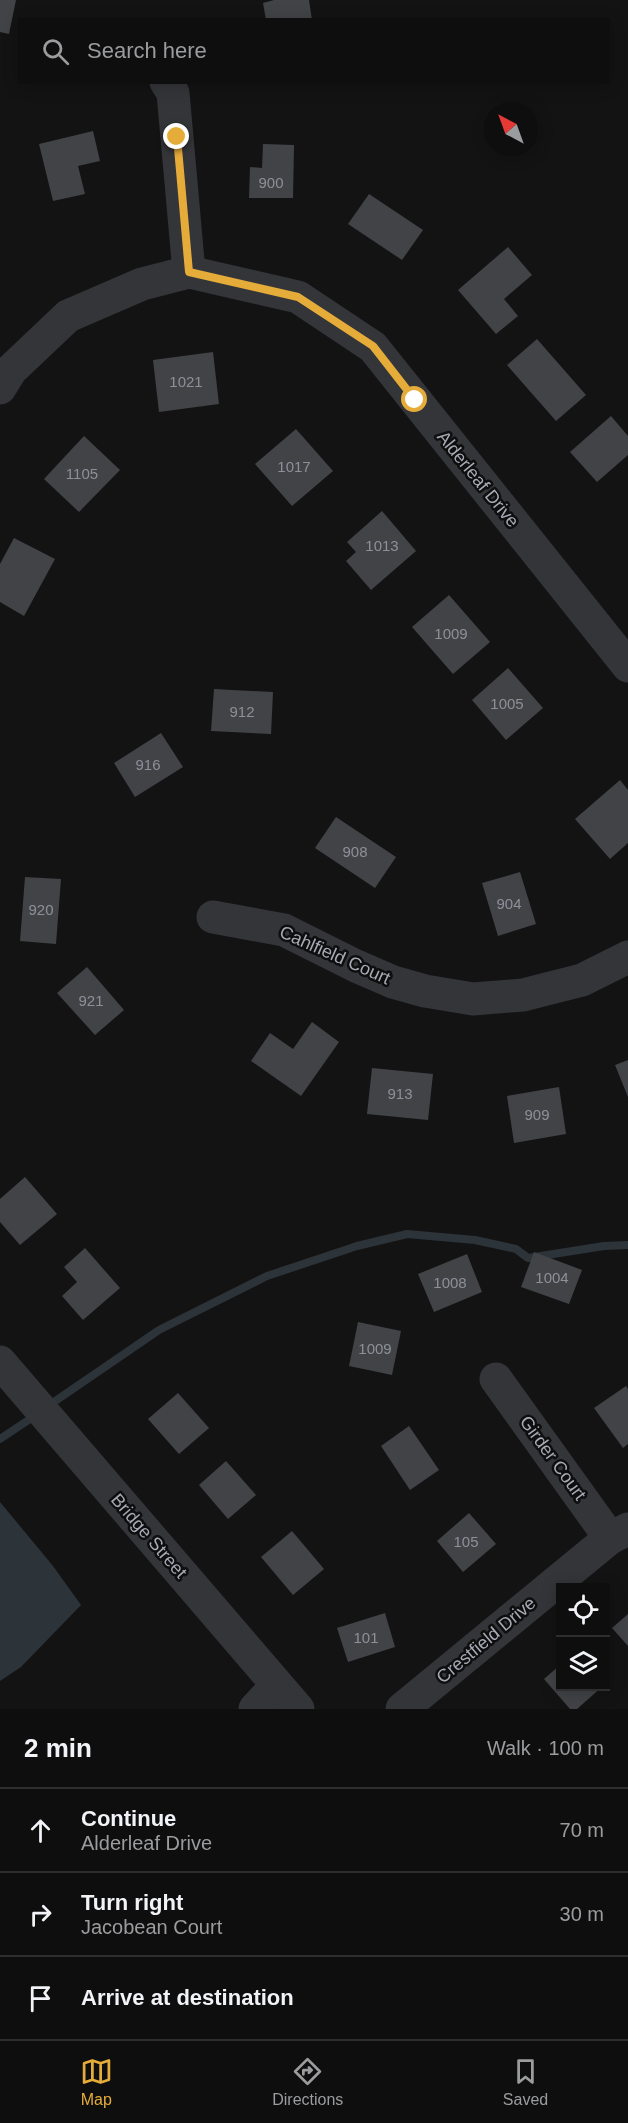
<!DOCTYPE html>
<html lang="en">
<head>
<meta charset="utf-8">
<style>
  :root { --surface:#0e0e0f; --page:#171718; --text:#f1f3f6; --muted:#9b9c9e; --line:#2e2e2f; --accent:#e5ac3a }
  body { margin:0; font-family:Arial,sans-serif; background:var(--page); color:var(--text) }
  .controls { position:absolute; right:18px; bottom:18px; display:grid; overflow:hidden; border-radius:0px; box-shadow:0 3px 15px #0003 }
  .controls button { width:54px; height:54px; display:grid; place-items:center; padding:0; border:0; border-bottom:2px solid var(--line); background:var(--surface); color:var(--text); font:30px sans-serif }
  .compass { position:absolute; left:484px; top:102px; width:54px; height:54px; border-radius:50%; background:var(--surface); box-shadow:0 3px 15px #0003; rotate:319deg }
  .stop { position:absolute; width:18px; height:18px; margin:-14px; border:4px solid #e5ac3a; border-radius:50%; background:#fff }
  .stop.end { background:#e5ac3a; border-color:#fff; box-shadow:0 2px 6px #0008 }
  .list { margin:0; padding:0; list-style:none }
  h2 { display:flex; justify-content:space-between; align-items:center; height:78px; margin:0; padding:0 24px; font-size:26px }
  h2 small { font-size:20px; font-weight:400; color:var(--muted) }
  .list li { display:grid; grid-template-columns:39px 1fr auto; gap:18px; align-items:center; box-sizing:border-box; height:84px; padding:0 24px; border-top:2px solid var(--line) }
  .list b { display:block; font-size:22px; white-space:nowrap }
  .list p { margin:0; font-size:20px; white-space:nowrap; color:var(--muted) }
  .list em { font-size:20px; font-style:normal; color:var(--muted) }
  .icon { flex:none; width:33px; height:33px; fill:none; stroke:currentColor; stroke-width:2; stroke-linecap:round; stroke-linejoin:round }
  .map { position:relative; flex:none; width:628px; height:1709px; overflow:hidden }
  .search { position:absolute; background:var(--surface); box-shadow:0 3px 15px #0003; left:18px; right:18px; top:18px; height:66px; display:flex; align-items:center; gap:15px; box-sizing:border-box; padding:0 21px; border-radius:0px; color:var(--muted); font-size:22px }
  .sheet { height:330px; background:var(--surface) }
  nav { display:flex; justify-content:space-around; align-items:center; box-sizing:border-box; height:84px; border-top:2px solid var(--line); background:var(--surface); font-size:16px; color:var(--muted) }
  nav a { display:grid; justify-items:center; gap:3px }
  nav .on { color:var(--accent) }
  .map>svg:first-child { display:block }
  .water { fill:#2c3339 }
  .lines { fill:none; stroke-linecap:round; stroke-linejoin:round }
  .stream { stroke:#2c3339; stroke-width:8 }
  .building { fill:#424347 }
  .minor { stroke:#343539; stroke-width:33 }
  .route { stroke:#e5ac3a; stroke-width:8 }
  .labels { text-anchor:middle; stroke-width:5; stroke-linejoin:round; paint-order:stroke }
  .number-label { font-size:15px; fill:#8c9099 }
  .street-label { font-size:18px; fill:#a5aab4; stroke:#0e0e0f }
</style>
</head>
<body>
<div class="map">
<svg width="628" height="1709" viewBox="0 0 628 1709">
  <rect width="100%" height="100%" fill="#131314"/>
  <polygon class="water" points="0,1502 53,1566 81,1605 21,1667 0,1681"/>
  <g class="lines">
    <g class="stream">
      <polyline points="48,1406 159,1330 267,1276 357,1246 407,1234 475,1240 516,1249 528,1258 604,1246 628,1245"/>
      <polyline points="0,1439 36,1415"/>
    </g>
  </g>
  <g class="building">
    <polygon points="0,0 16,0 9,34 0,32"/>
    <polygon points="274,0 309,0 312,20 266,20 263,3"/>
    <polygon points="93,131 100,161 78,166 85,194 53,201 39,144"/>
    <polygon points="263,144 294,145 293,198 249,198 250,167 262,168"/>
    <polygon points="369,194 423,230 402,260 348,224"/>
    <polygon points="508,247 532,275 504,299 518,316 496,334 458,290"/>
    <polygon points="537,339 586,395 556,421 507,365"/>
    <polygon points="213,352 219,404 159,412 153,360"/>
    <polygon points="611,416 628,436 628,455 597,482 570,452"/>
    <polygon points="296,429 333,471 292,506 255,464"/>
    <polygon points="84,436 120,470 79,512 44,479"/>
    <polygon points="382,511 416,551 371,590 346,561 356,552 347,542"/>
    <polygon points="14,538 55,559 24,616 0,602 0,564"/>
    <polygon points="449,595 490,642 453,674 412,627"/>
    <polygon points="508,668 543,708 506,740 472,700"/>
    <polygon points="214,689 273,692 271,734 211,731"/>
    <polygon points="161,733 183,767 135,797 114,763"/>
    <polygon points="620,780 628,790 628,843 610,859 575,819"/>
    <polygon points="336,817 396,857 375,888 315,848"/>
    <polygon points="520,872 536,924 498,936 482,883"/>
    <polygon points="25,877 61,879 56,944 20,941"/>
    <polygon points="87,967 124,1010 95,1035 57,993"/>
    <polygon points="312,1022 339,1042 301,1096 251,1061 270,1033 293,1049"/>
    <polygon points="628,1060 628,1097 615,1065"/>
    <polygon points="372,1068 433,1074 428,1120 367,1114"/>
    <polygon points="559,1087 566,1134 514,1143 507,1096"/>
    <polygon points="25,1177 57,1214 20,1245 0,1222 0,1199"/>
    <polygon points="85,1248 120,1288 83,1320 62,1296 77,1282 64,1267"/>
    <polygon points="534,1252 582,1270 569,1304 521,1287"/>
    <polygon points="467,1254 482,1292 434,1312 418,1274"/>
    <polygon points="358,1322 401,1331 392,1375 349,1366"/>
    <polygon points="626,1386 628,1389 628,1444 623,1448 594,1408"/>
    <polygon points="178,1393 209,1428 179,1454 148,1419"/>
    <polygon points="409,1426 439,1470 410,1490 381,1446"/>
    <polygon points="226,1461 256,1495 228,1519 199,1485"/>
    <polygon points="469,1513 496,1544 463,1572 437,1541"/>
    <polygon points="292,1531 324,1569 293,1595 261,1557"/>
    <polygon points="385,1613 395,1647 348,1662 337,1628"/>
    <polygon points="628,1614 628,1646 612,1628"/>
    <polygon points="560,1665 560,1686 603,1686 577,1709 570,1709 544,1679"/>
  </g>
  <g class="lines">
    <g class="minor">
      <polyline points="166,82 173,93 189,272"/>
      <polyline points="0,388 11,370 68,316 142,284 189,272 298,297 373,347 628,666"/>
      <polyline points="213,917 284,930 356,966 393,982 425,991 473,999 523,995 582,980 628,957"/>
      <polyline points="0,1362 298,1709"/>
      <polyline points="496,1379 610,1538"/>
      <polyline points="255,1709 277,1685"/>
      <polyline points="402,1709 610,1538 628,1529"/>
    </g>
  </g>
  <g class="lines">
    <polyline class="route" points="177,137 189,272 298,297 373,346 415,400"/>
  </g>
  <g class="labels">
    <g class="number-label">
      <text x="271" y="188">900</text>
      <text x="186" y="387">1021</text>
      <text x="294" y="472">1017</text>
      <text x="82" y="479">1105</text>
      <text x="382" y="551">1013</text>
      <text x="451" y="639">1009</text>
      <text x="507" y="709">1005</text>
      <text x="242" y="717">912</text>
      <text x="148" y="770">916</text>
      <text x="355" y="857">908</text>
      <text x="509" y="909">904</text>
      <text x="41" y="915">920</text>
      <text x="91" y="1006">921</text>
      <text x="400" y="1099">913</text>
      <text x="537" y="1120">909</text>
      <text x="552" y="1283">1004</text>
      <text x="450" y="1288">1008</text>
      <text x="375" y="1354">1009</text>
      <text x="466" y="1547">105</text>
      <text x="366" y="1643">101</text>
    </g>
    <g class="street-label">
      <text transform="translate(478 479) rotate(51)" y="6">Alderleaf Drive</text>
      <text transform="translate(335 955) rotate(24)" y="6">Cahlfield Court</text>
      <text transform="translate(553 1458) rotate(54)" y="6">Girder Court</text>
      <text transform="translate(149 1536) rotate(49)" y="6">Bridge Street</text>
      <text transform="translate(486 1640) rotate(-40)" y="6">Crestfield Drive</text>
    </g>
  </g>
</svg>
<div class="controls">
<button><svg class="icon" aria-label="locate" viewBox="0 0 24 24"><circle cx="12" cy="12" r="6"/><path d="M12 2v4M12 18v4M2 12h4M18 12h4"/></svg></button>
<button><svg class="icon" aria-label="layers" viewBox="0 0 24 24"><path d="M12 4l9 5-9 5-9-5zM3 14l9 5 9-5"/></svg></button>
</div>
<svg class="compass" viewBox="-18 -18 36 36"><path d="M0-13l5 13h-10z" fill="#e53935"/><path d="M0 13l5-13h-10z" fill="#9b9c9e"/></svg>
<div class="stop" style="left:415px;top:400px"></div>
<div class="stop end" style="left:177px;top:137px"></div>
<div class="search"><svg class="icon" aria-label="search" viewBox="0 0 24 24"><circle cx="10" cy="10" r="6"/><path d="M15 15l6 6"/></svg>Search here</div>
</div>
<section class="sheet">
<h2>2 min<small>Walk · 100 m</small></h2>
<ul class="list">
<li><svg class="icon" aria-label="ahead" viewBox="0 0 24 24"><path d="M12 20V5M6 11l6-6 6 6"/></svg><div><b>Continue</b><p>Alderleaf Drive</p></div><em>70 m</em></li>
<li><svg class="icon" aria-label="right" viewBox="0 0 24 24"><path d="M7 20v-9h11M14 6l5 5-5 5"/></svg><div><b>Turn right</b><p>Jacobean Court</p></div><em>30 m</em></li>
<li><svg class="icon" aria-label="arrive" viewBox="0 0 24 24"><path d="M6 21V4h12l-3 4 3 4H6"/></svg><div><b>Arrive at destination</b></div></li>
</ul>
</section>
<nav>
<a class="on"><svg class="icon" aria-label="map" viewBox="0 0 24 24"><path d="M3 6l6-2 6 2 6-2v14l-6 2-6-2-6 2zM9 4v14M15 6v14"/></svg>Map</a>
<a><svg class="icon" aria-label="directions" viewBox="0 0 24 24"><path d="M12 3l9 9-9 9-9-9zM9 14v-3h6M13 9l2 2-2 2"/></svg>Directions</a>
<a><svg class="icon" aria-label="saved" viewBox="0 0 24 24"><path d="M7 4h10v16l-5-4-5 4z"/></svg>Saved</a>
</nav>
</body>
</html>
